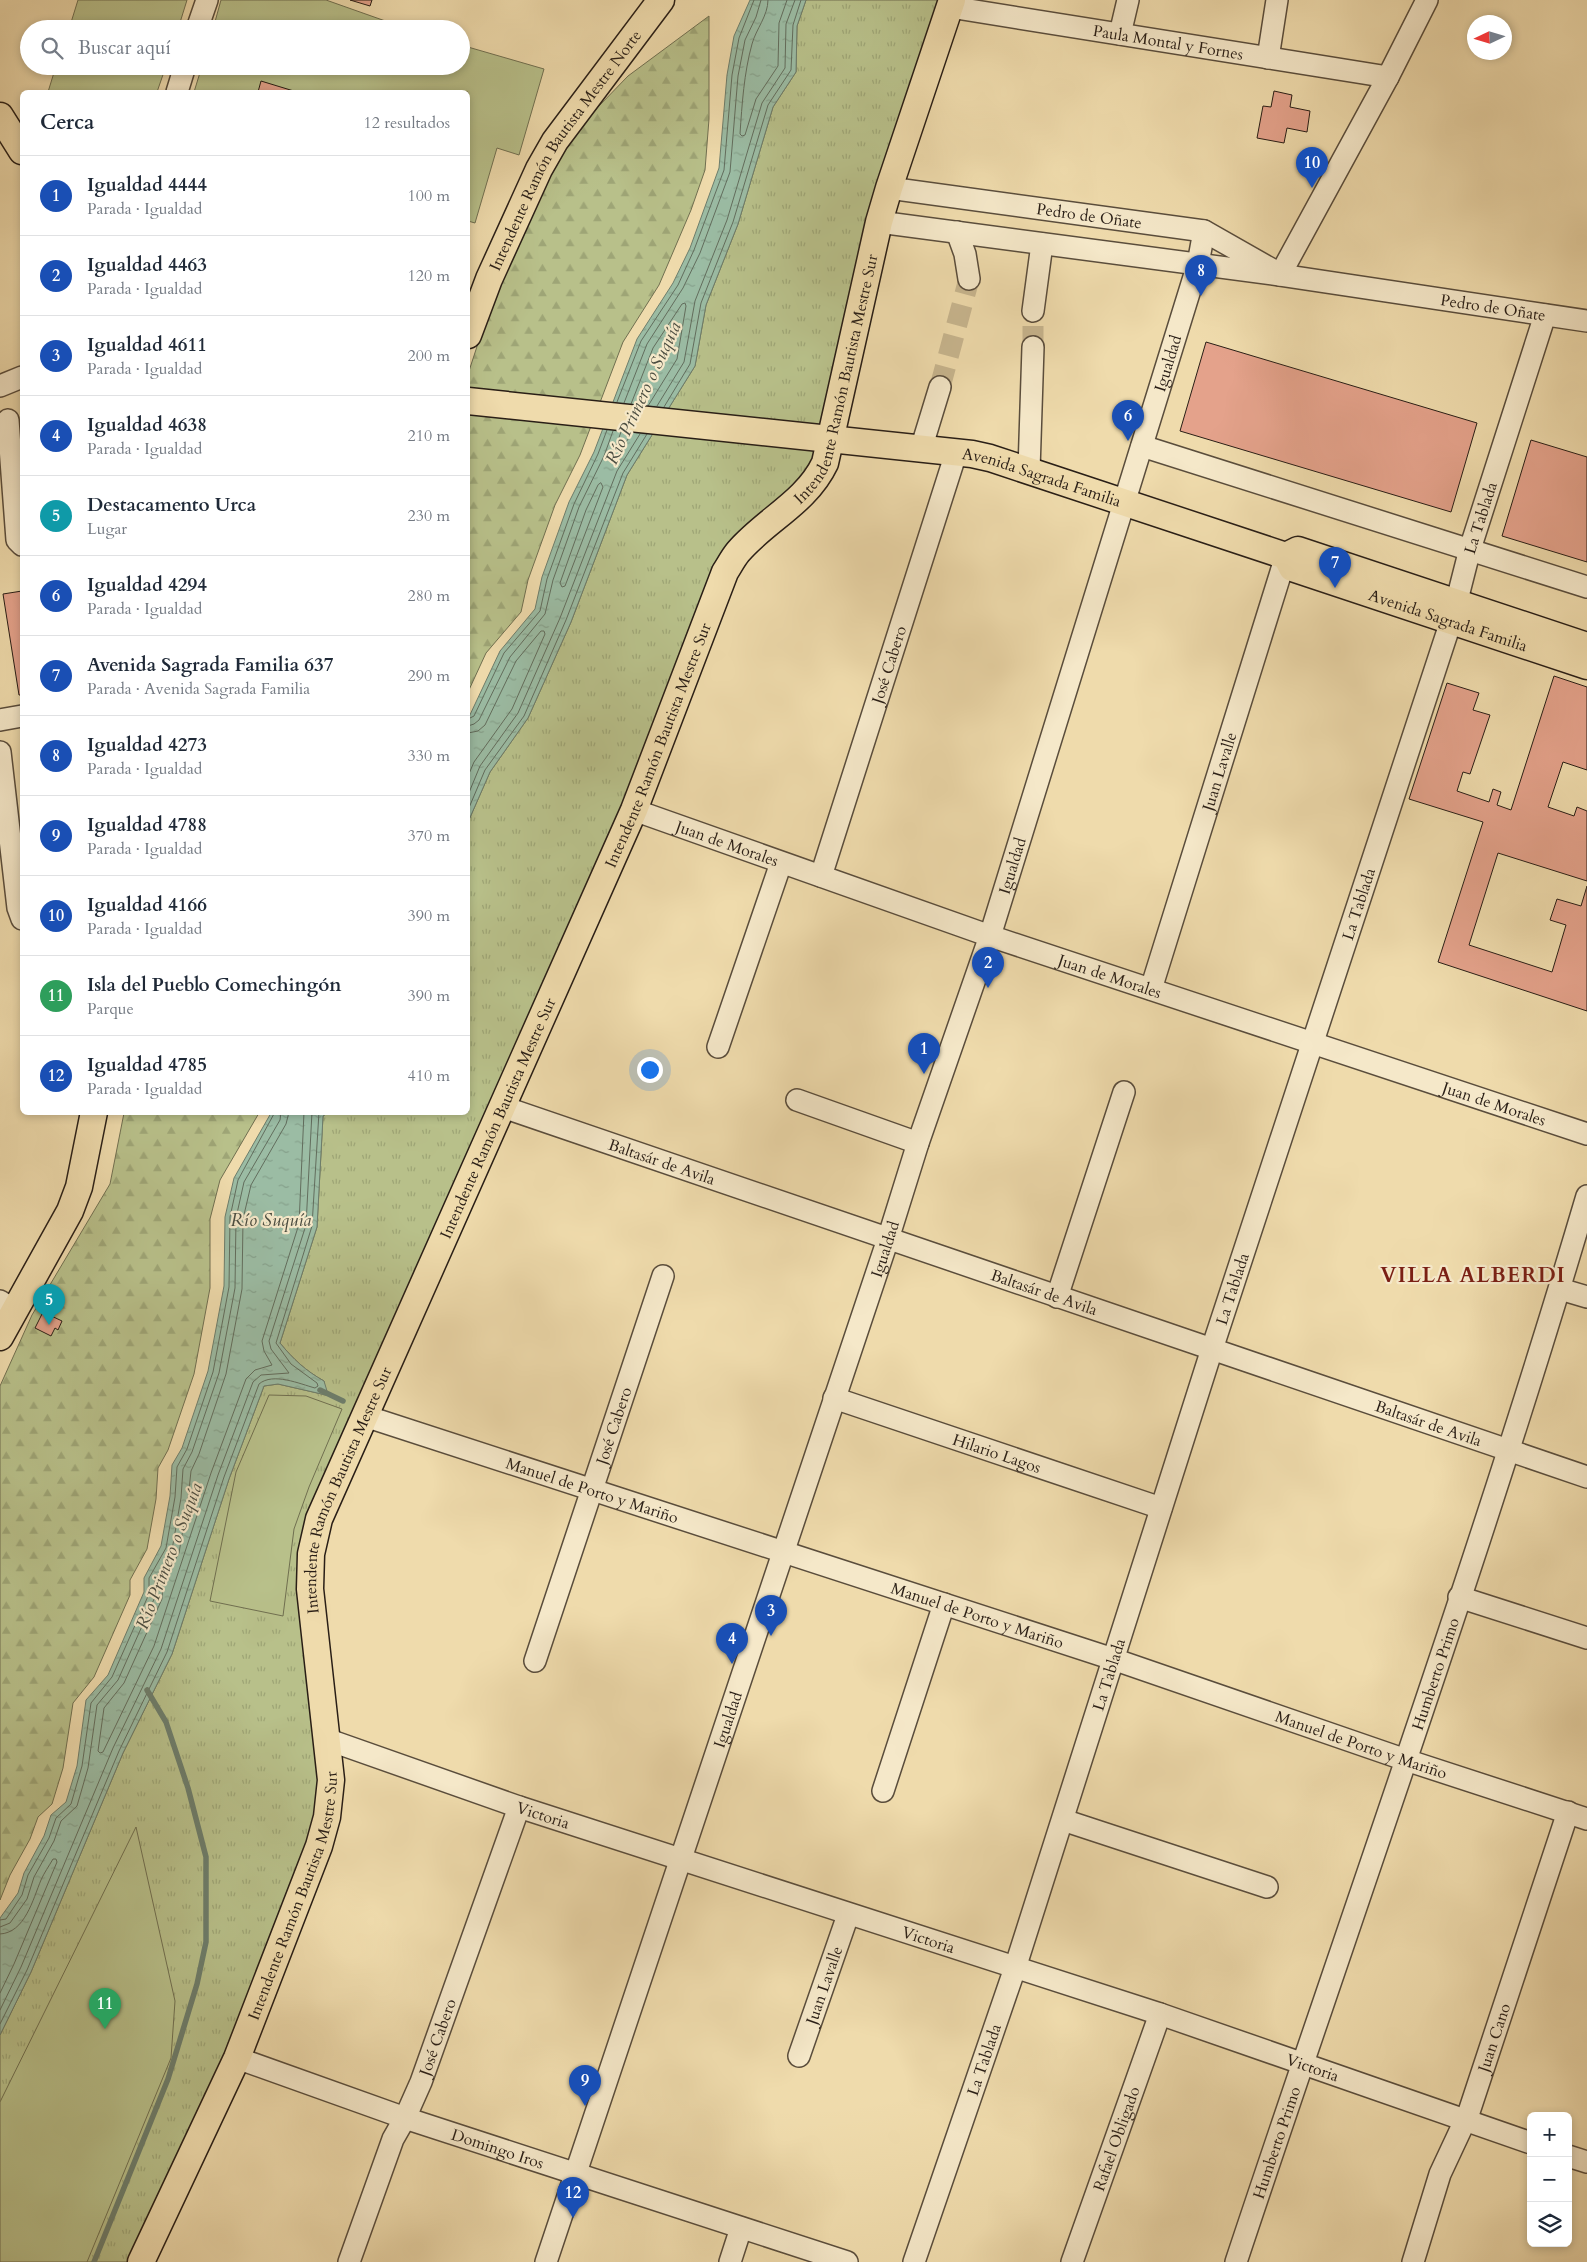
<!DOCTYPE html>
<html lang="es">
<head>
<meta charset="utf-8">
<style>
  :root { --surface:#fff; --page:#f6f6f7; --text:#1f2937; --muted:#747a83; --line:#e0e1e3; --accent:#111827 }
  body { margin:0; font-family:Cardo,serif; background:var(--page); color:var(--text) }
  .controls { position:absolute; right:15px; bottom:15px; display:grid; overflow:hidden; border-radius:8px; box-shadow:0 2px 8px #0003 }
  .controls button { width:45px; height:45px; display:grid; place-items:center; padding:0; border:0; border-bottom:1px solid var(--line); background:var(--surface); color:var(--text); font:25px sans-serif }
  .compass { position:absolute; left:1467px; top:15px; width:45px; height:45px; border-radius:50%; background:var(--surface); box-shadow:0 2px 8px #0003; rotate:266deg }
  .you { position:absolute; left:649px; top:1069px; width:18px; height:18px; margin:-12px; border:4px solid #fff; border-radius:50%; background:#1a73e8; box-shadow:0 0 0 8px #1a73e833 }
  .badge { display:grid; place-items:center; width:32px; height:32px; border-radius:50%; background:var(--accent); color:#fff; font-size:16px; font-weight:700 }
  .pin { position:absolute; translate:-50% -41px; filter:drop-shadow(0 1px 2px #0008) }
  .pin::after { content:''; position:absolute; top:26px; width:18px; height:15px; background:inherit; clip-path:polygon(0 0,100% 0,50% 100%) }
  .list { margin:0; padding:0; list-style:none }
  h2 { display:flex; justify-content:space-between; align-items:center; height:65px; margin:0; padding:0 20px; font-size:21px }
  h2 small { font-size:16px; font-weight:400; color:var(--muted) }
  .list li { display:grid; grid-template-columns:32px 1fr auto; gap:15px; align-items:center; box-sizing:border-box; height:80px; padding:0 20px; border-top:1px solid var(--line) }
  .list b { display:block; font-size:19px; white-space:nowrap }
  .list p { margin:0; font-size:16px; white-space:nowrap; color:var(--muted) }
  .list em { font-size:16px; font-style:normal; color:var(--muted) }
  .icon { flex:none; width:28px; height:28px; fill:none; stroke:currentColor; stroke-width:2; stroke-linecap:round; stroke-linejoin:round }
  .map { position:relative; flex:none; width:1587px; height:2262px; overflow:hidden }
  .search { position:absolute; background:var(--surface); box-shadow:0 2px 8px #0003; left:20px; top:20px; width:450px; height:55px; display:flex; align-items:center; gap:12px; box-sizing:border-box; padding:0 18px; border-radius:28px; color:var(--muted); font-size:19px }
  .panel { position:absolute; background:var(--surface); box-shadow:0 2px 8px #0003; left:20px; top:90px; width:450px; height:1025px; border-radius:8px }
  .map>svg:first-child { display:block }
  .grass { fill:url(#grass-tufts); stroke:#706f50 }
  .forest { fill:url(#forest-firs); stroke:#706f50 }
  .park { fill:#b8c08a; stroke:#706f50 }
  .water { fill:url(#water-ripples); stroke:#6d7d6b }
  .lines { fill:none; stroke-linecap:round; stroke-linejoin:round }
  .shore { stroke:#626d5d; stroke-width:1 }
  .stream { stroke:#6d7d6b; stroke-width:5.5 }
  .building { fill:#e4a28b; stroke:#291e16 }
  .minor-tunnel { stroke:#c7b58e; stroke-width:21; stroke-dasharray:21 11; stroke-linecap:butt }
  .minor-casing { stroke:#5a4d3c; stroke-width:24 }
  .major-casing { stroke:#291e16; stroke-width:29 }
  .minor { stroke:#f5e8c9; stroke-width:21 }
  .major { stroke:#efdbac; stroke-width:26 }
  .labels { text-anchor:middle; stroke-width:4.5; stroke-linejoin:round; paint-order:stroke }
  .street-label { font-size:16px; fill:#291e16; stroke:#f5e8c9 }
  .water-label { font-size:18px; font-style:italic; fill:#4b4d41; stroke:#f5e8c9 }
  .district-label { font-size:21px; font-weight:bold; letter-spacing:1px; fill:#7a1f14; stroke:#f5e8c9 }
</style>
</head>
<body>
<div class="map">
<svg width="1587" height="2262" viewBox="0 0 1587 2262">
  <defs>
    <pattern id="grass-tufts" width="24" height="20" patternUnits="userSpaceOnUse" patternTransform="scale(1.25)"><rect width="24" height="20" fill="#b8c08a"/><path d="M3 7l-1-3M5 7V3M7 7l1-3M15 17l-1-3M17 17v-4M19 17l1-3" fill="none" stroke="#9ea576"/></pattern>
    <pattern id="forest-firs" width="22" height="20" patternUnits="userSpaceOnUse" patternTransform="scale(1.25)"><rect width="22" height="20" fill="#b8c08a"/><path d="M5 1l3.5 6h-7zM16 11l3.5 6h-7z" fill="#9ea576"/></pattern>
    <pattern id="water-ripples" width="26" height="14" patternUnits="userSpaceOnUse" patternTransform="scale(1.25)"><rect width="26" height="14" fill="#9bbca4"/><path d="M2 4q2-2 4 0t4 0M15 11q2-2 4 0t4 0" fill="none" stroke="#86a18c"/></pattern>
  </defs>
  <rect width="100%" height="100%" fill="#efdbac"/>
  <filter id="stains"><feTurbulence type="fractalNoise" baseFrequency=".004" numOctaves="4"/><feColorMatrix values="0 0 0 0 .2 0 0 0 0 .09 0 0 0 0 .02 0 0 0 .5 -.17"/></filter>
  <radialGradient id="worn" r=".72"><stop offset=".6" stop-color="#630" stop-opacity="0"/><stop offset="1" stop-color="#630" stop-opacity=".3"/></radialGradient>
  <path class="grass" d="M806 0H952L831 440 749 541 319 1519 327 1817 141 2262H0V2035L31 1972 123 1753 172 1654 229 1479 264 1386 278 1384 326 1395 324 1381C306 1371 293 1359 280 1343L317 1227 323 1116 328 1112H468V822L490 772 528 718 571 622 627 475 695 366 706 305 738 224 773 107 796 72 797 26Z"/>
  <g class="forest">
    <polygon points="709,16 709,119 705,170 691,210 659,285 623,342 580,455 555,505 528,580 521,612 486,653 468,692 468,374 503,267 568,138 628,76"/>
    <polygon points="124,1113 259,1113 220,1180 210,1219 210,1288 194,1374 168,1450 158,1468 156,1499 147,1549 130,1580 130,1595 94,1677 73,1703 63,1768 52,1804 38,1817 30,1839 10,1875 0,1900 0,1386 32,1315 110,1184"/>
  </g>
  <g class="park">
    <polygon points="78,0 187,0 178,29 69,29"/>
    <polygon points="221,0 326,0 408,29 213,29"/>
    <polygon points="461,45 544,69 519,155 497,148 475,223 468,221 468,92 194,92 202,66 461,66"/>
    <polygon points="56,66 166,66 157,92 48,92"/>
    <polygon points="269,1395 306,1396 342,1409 309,1487 294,1529 283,1616 210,1601 236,1472"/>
    <polygon points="136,1827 175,2001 171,2058 87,2262 0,2262 0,2102"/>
  </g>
  <g class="water">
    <polygon points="750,0 806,0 797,26 796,72 773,107 738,224 706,305 695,366 627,475 571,622 528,718 490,772 468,822 468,719 500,651 535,609 542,577 569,502 594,452 637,339 673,283 690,248 719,168 727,75 734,36"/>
    <path d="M271 1113H328L323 1116 317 1227 280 1343C293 1359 306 1371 324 1381L327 1391 326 1395 278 1384 264 1386 229 1479 172 1654 123 1753 31 1972 0 2035V1918L18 1893 24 1873 44 1836 51 1815 66 1802 77 1766 86 1700 108 1675 144 1592V1578L161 1546 170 1496 172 1465 182 1448 208 1371 224 1286 225 1217 234 1178Z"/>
  </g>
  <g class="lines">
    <g class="shore">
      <path d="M768 0C768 16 756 29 752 44 744 73 742 104 740 134L742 136 745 135 756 99 778 66 779 23 787 0"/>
      <polyline points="617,402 641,341 678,285 694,250 724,170 732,75 739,38 754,0"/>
      <polyline points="624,403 647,344 683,288 700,253 730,172 738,76 745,40 756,17 761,0"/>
      <polyline points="631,404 653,348 682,304 685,303 686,306 677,359 648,406"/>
      <polyline points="657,406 684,362 695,301 727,220 762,103 785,68 786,24 795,0"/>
      <polyline points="664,407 690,364 701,303 733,222 768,105 791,70 793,25 801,0"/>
      <polyline points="621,432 613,454 615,457 617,456 632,433"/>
      <polygon points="601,483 603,487 565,586 562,587 560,583 586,510 598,485"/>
      <polyline points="468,719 474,716 504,653 540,611 547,579 574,504 598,454 607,430"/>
      <polyline points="468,726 474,724 479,720 510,657 545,614 553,580 579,507 604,456 613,431"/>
      <polyline points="468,733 478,731 485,725 516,661 541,631 544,631 545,634 512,709 474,762 468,776"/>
      <polyline points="468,795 480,766 518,713 560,618 617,471 640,434"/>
      <polyline points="468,810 485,770 524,716 566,620 623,473 647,434"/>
      <polyline points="289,1112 286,1124 251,1185 243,1219 242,1289 226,1374 199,1454 191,1471 188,1499 179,1553 163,1582 162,1599 124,1683 104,1708 98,1751 100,1753 103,1752 154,1646 211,1473 246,1379 255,1370 272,1365 264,1351 262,1341 299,1224 304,1112"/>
      <polyline points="0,1920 6,1919 22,1895 28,1875 49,1838 56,1818 71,1804 82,1766 91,1703 112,1677 149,1594 149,1578 166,1548 175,1497 177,1467 187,1449 213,1372 229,1287 230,1217 238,1180 275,1112"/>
      <polyline points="0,1927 10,1923 27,1899 34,1877 54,1841 61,1821 77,1806 88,1768 97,1705 118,1680 155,1597 155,1580 172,1550 181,1498 183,1469 192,1452 219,1373 235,1288 236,1218 244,1182 280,1120 281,1112"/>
      <path d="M0 1934C25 1933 33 1899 41 1880 44 1873 49 1866 53 1859H56L57 1862 14 1964 0 1993"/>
      <polyline points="0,2010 21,1967 113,1748 161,1649 218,1475 253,1382 261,1375 289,1373 271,1349 269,1341 306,1225 312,1112"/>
      <path d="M0 2024 27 1970 119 1751 167 1652 224 1477 259 1384C273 1372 300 1384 315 1388L318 1386 317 1383 291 1364 276 1343 312 1226 319 1112"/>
    </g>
    <g class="stream">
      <polyline points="320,1390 343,1401"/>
      <polyline points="94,2262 168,2079 197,1984 206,1942 206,1857 188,1788 166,1722 147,1690"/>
    </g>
  </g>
  <g class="building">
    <polygon points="350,0 372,0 370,6"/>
    <polygon points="261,81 297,92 258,92"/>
    <polygon points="1274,91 1292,95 1290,107 1310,111 1307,132 1287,128 1284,143 1257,138 1263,106 1271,107"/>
    <polygon points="1206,342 1477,423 1451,512 1180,431"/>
    <polygon points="1531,440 1587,457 1587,562 1502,536"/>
    <polygon points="22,591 22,695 19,695 3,594"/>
    <polygon points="1554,676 1587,687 1587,770 1563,762 1548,807 1574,816 1577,807 1587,811 1587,881 1498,853 1469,945 1552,972 1566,925 1550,920 1557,899 1581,906 1587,886 1587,1011 1438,962 1483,822 1409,799 1447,683 1479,693 1473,710 1490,715 1470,774 1463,772 1457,791 1489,802 1493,789 1501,792 1497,805 1511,810"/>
    <polygon points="43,1312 62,1321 58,1330 55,1328 51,1336 35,1328"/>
  </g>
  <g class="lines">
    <g class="minor-tunnel">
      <polyline points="1033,347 1033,311"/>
      <polyline points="940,387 969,279"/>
    </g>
    <g class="minor-casing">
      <g id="minor">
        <path id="s1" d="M950 7 1388 77"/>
        <polyline points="197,29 207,0"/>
        <polyline points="1120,34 1128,0"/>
        <polyline points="1268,58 1277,0"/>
        <polyline points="177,92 185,66"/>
        <path id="s2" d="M889 188 1204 231 1271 269"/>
        <path id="s3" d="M879 222 1280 275 1587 321"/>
        <polyline points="957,232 965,254 969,279"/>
        <polyline points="1280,275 1388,77 1427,0"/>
        <polyline points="1033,311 1042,244"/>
        <polyline points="0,386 22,377"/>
        <polyline points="8,420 17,540 22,545"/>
        <polyline points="1142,446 1587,587"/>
        <polyline points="921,449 940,387"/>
        <polyline points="1029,470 1033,347"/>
        <polyline points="0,720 22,716"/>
        <polyline points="0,752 18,908 22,919"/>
        <path id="s4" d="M634 810 990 936 1587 1134"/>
        <path id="s5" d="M821 876 956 453"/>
        <path id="s6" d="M1151 989 1286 556"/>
        <polyline points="718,1047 781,863"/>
        <polyline points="797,1100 918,1143"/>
        <path id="s7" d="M503 1107 1587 1477"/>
        <polyline points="1560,1289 1587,1297"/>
        <polyline points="1057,1297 1124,1092"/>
        <polyline points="0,1301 14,1310"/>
        <path id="s8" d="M834 1398 1161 1508"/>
        <path id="s9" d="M365 1416 1113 1659 1406 1760 1587 1819"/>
        <polyline points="1459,1597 1587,1638"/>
        <path id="s10" d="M535 1661 663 1276"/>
        <path id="s11" d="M326 1739 519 1807 1160 2014 1531 2143"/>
        <polyline points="883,1791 944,1604"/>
        <polyline points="1063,1820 1267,1887"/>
        <path id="s12" d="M799 2056 848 1915"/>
        <path id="s13" d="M237 2058 405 2118 847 2262"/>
        <polyline points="1568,2156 1587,2162"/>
        <path id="s14" d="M349 2262 393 2139 405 2118 421 2082 519 1807"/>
        <path id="s15" d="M546 2262 888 1239 918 1143 990 936 1198 264 1204 231"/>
        <polyline points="730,2262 741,2228"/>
        <path id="s16" d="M914 2262 1015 1968 1212 1349 1454 612 1470 549 1545 315"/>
        <path id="s17" d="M1072 2262 1160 2014"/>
        <path id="s18" d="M1236 2262C1354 1907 1481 1555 1587 1196"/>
        <path id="s19" d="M1413 2262 1440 2174 1469 2112 1568 1812"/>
      </g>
    </g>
    <g class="major-casing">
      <g id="major">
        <polyline points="0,116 22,151"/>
        <path id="s20" d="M468 335 489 279 539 169 555 141 661 0"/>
        <path id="s21" d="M468 401 972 454 990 458 1286 556 1298 550 1587 646"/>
        <path id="s22" d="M1286 556 1292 568 1587 666"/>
        <polyline points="0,1337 70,1211 79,1187 94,1112"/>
        <path id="s23" d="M141 2262 237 2058 319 1846 327 1817 331 1780 310 1589 311 1554 319 1519 634 810 725 572C729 566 733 558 738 552 765 520 806 503 825 463L879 222 889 188 952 0"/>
      </g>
    </g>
    <use href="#minor" class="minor"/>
    <use href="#major" class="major"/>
  </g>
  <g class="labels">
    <g class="street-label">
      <text dy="6" stroke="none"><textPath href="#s1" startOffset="221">Paula Montal y Fornes</textPath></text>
      <text dy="6" stroke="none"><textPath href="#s20" startOffset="210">Intendente Ramón Bautista Mestre Norte</textPath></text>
      <text dy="6" stroke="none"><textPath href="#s2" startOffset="202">Pedro de Oñate</textPath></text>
      <text dy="6" stroke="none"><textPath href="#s3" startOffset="620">Pedro de Oñate</textPath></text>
      <text dy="6" stroke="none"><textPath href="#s15" startOffset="1998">Igualdad</textPath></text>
      <text dy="6" stroke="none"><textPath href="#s23" startOffset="2046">Intendente Ramón Bautista Mestre Sur</textPath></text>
      <text dy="6" stroke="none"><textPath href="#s21" startOffset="580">Avenida Sagrada Familia</textPath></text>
      <text dy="6" stroke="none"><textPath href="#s16" startOffset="1834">La Tablada</textPath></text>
      <text dy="6" stroke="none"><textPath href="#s22" startOffset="178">Avenida Sagrada Familia</textPath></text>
      <text dy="6" stroke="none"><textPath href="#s5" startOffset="222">José Cabero</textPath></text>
      <text dy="6" stroke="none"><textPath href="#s23" startOffset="1628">Intendente Ramón Bautista Mestre Sur</textPath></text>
      <text dy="6" stroke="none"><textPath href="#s6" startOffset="228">Juan Lavalle</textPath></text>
      <text dy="6" stroke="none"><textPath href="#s4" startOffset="99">Juan de Morales</textPath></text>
      <text dy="6" stroke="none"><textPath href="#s15" startOffset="1472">Igualdad</textPath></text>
      <text dy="6" stroke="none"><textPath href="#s16" startOffset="1429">La Tablada</textPath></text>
      <text dy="6" stroke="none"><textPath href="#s4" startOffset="504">Juan de Morales</textPath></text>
      <text dy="6" stroke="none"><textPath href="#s4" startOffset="909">Juan de Morales</textPath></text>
      <text dy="6" stroke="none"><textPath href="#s23" startOffset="1222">Intendente Ramón Bautista Mestre Sur</textPath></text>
      <text dy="6" stroke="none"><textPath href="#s7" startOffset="168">Baltasár de Avila</textPath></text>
      <text dy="6" stroke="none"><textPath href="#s15" startOffset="1068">Igualdad</textPath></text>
      <text dy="6" stroke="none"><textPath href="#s16" startOffset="1024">La Tablada</textPath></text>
      <text dy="6" stroke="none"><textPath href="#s7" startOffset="572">Baltasár de Avila</textPath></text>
      <text dy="6" stroke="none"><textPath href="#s7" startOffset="978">Baltasár de Avila</textPath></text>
      <text dy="6" stroke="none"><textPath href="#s10" startOffset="248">José Cabero</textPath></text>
      <text dy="6" stroke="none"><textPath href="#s8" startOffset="172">Hilario Lagos</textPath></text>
      <text dy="6" stroke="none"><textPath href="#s9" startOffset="239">Manuel de Porto y Mariño</textPath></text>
      <text dy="6" stroke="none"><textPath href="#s23" startOffset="818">Intendente Ramón Bautista Mestre Sur</textPath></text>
      <text dy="6" stroke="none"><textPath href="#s9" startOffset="644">Manuel de Porto y Mariño</textPath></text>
      <text dy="6" stroke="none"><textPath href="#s18" startOffset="621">Humberto Primo</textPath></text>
      <text dy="6" stroke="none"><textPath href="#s16" startOffset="619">La Tablada</textPath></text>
      <text dy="6" stroke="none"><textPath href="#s15" startOffset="572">Igualdad</textPath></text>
      <text dy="6" stroke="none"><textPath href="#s9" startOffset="1049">Manuel de Porto y Mariño</textPath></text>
      <text dy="6" stroke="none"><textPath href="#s11" startOffset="230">Victoria</textPath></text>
      <text dy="6" stroke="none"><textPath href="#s23" startOffset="398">Intendente Ramón Bautista Mestre Sur</textPath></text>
      <text dy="6" stroke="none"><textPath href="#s11" startOffset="635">Victoria</textPath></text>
      <text dy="6" stroke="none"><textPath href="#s12" startOffset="75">Juan Lavalle</textPath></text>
      <text dy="6" stroke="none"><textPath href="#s14" startOffset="242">José Cabero</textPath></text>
      <text dy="6" stroke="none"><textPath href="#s19" startOffset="239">Juan Cano</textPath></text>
      <text dy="6" stroke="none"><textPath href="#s16" startOffset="214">La Tablada</textPath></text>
      <text dy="6" stroke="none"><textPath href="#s11" startOffset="1040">Victoria</textPath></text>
      <text dy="6" stroke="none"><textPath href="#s17" startOffset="131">Rafael Obligado</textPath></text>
      <text dy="6" stroke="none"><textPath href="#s18" startOffset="126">Humberto Primo</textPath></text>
      <text dy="6" stroke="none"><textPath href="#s13" startOffset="276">Domingo Iros</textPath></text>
    </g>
    <g class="water-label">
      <text transform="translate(643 393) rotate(-65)" y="6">Río Primero o Suquía</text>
      <text x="271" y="1226">Río Suquía</text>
      <text transform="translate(169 1556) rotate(-69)" y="6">Río Primero o Suquía</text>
    </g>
    <g class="district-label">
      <text x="1473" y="1282">VILLA ALBERDI</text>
    </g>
  </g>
  <rect width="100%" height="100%" filter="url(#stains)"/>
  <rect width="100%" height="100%" fill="url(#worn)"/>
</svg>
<div class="controls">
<button>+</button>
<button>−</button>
<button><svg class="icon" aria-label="layers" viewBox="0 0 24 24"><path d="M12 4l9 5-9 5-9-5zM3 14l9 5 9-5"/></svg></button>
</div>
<svg class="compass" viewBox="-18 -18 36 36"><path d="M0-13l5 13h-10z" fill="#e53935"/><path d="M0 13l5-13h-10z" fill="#747a83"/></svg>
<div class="you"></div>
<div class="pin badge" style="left:924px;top:1074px;background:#1a4fb4">1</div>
<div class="pin badge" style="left:988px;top:988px;background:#1a4fb4">2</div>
<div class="pin badge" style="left:771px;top:1636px;background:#1a4fb4">3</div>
<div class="pin badge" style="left:732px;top:1664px;background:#1a4fb4">4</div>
<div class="pin badge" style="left:49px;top:1325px;background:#0f9aa8">5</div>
<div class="pin badge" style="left:1128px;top:441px;background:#1a4fb4">6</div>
<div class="pin badge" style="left:1335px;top:588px;background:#1a4fb4">7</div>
<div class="pin badge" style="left:1201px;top:296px;background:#1a4fb4">8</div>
<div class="pin badge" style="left:585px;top:2106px;background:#1a4fb4">9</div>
<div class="pin badge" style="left:1312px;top:188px;background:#1a4fb4">10</div>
<div class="pin badge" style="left:105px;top:2029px;background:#2e9e5b">11</div>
<div class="pin badge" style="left:573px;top:2218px;background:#1a4fb4">12</div>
<div class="search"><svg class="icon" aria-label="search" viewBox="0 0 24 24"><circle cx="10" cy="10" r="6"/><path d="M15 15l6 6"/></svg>Buscar aquí</div>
<section class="panel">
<h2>Cerca<small>12 resultados</small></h2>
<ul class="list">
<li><span class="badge" style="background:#1a4fb4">1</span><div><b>Igualdad 4444</b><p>Parada · Igualdad</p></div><em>100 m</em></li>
<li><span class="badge" style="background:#1a4fb4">2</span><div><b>Igualdad 4463</b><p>Parada · Igualdad</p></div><em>120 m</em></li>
<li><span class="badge" style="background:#1a4fb4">3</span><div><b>Igualdad 4611</b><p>Parada · Igualdad</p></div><em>200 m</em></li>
<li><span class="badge" style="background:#1a4fb4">4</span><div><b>Igualdad 4638</b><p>Parada · Igualdad</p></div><em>210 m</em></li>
<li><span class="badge" style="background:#0f9aa8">5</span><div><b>Destacamento Urca</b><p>Lugar</p></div><em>230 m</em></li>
<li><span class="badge" style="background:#1a4fb4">6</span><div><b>Igualdad 4294</b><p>Parada · Igualdad</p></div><em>280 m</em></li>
<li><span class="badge" style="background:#1a4fb4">7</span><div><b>Avenida Sagrada Familia 637</b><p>Parada · Avenida Sagrada Familia</p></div><em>290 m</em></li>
<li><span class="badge" style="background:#1a4fb4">8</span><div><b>Igualdad 4273</b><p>Parada · Igualdad</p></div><em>330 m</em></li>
<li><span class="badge" style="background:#1a4fb4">9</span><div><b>Igualdad 4788</b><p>Parada · Igualdad</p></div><em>370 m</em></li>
<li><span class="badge" style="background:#1a4fb4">10</span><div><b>Igualdad 4166</b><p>Parada · Igualdad</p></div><em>390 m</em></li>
<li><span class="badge" style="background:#2e9e5b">11</span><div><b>Isla del Pueblo Comechingón</b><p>Parque</p></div><em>390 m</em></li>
<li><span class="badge" style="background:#1a4fb4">12</span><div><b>Igualdad 4785</b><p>Parada · Igualdad</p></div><em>410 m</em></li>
</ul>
</section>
</div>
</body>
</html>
